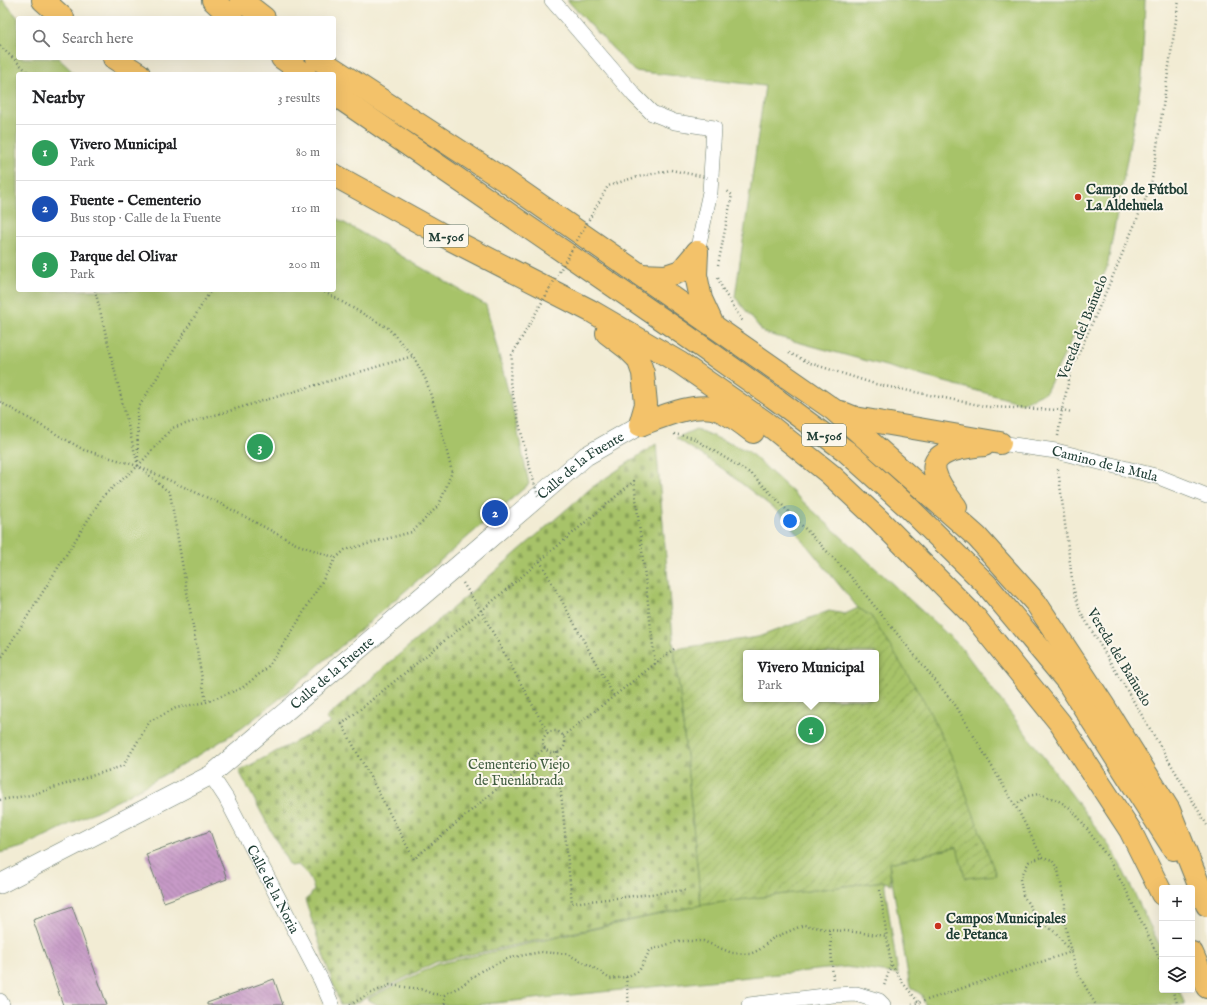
<!DOCTYPE html>
<html lang="en">
<head>
<meta charset="utf-8">
<style>
  :root { --surface:#fff; --page:#f2f2f2; --text:#202124; --muted:#757577; --line:#e0e0e0; --accent:#b45309 }
  body { margin:0; font-family:"IM FELL English",serif; background:var(--page); color:var(--text) }
  .controls { position:absolute; right:12px; bottom:12px; display:grid; overflow:hidden; border-radius:4px; box-shadow:0 4px 16px #0002 }
  .controls button { width:36px; height:36px; display:grid; place-items:center; padding:0; border:0; border-bottom:1px solid var(--line); background:var(--surface); color:var(--text); font:20px sans-serif }
  .you { position:absolute; left:790px; top:521px; width:14px; height:14px; margin:-10px; border:3px solid #fff; border-radius:50%; background:#1a73e8; box-shadow:0 0 0 6px #1a73e833 }
  .badge { display:grid; place-items:center; width:26px; height:26px; border-radius:50%; background:var(--accent); color:#fff; font-size:13px; font-weight:700 }
  .pin { position:absolute; translate:-50% -50%; border:2px solid #fff; box-shadow:0 1px 4px #0006 }
  .popup { position:absolute; left:743px; top:650px; width:136px; height:52px; box-sizing:border-box; display:grid; place-content:center; border-radius:4px; background:var(--surface); filter:drop-shadow(0 1px 3px #0005); font-size:13px; white-space:nowrap; color:var(--muted) }
  .popup b { font-size:15px; color:var(--text) }
  .popup::after { content:''; position:absolute; left:50%; top:100%; margin-left:-8px; border:8px solid transparent; border-top-color:var(--surface) }
  .list { margin:0; padding:0; list-style:none }
  h2 { display:flex; justify-content:space-between; align-items:center; height:52px; margin:0; padding:0 16px; font-size:17px }
  h2 small { font-size:13px; font-weight:400; color:var(--muted) }
  .list li { display:grid; grid-template-columns:26px 1fr auto; gap:12px; align-items:center; box-sizing:border-box; height:56px; padding:0 16px; border-top:1px solid var(--line) }
  .list b { display:block; font-size:15px; white-space:nowrap }
  .list p { margin:0; font-size:13px; white-space:nowrap; color:var(--muted) }
  .list em { font-size:13px; font-style:normal; color:var(--muted) }
  .icon { flex:none; width:22px; height:22px; fill:none; stroke:currentColor; stroke-width:2; stroke-linecap:round; stroke-linejoin:round }
  .map { position:relative; flex:none; width:1207px; height:1005px; overflow:hidden }
  .search { position:absolute; background:var(--surface); box-shadow:0 4px 16px #0002; left:16px; top:16px; width:320px; height:44px; display:flex; align-items:center; gap:10px; box-sizing:border-box; padding:0 14px; border-radius:4px; color:var(--muted); font-size:15px }
  .panel { position:absolute; background:var(--surface); box-shadow:0 4px 16px #0002; left:16px; top:72px; width:320px; height:220px; border-radius:4px }
  .map>svg:first-child { display:block }
  .green { fill:#a7c369; stroke:#63804e }
  .cemetery { fill:url(#cemetery-stones); stroke:#63804e }
  .garden { fill:url(#garden-furrows); stroke:#63804e; fill-rule:evenodd }
  .building { fill:url(#building-back-hatch) }
  .lines { fill:none; stroke-linecap:round; stroke-linejoin:round }
  .minor-casing { stroke:#697a6c; stroke-width:16 }
  .tertiary-casing { stroke:#697a6c; stroke-width:20 }
  .motorway-casing { stroke:#697a6c; stroke-width:24 }
  .path { stroke:#697a6c; stroke-width:2.5; stroke-dasharray:1 3; stroke-linecap:butt }
  .minor { stroke:#fff; stroke-width:15 }
  .tertiary { stroke:#fff; stroke-width:19 }
  .motorway { stroke:#f3c26a; stroke-width:22 }
  .path-bridge { stroke:#697a6c; stroke-width:2.5; stroke-dasharray:1 3; stroke-linecap:butt }
  .poi-dot { fill:#c8321e; stroke:#fbf7ec; stroke-width:1.5 }
  .labels { text-anchor:middle; stroke-width:4; stroke-linejoin:round; paint-order:stroke }
  .shield { fill:#fbf7ec; stroke:#61756b; stroke-width:1 }
  .shield-label { font-size:13px; font-weight:bold; fill:#1f3d34 }
  .poi-label { font-size:14px; font-weight:bold; fill:#1f3d34; stroke:#fbf7ec; text-anchor:start }
  .street-label { font-size:14px; fill:#1f3d34; stroke:#fbf7ec }
  .park-label { font-size:14px; fill:#415e41; stroke:#fbf7ec }
</style>
</head>
<body>
<div class="map">
<svg width="1207" height="1005" viewBox="0 0 1207 1005">
  <defs>
    <pattern id="cemetery-stones" width="16" height="16" patternUnits="userSpaceOnUse"><rect width="16" height="16" fill="#a7c369"/><path d="M2 7V4a2 2 0 0 1 4 0v3zM10 15v-3a2 2 0 0 1 4 0v3z" fill="#87a057"/></pattern>
    <pattern id="garden-furrows" width="10" height="10" patternUnits="userSpaceOnUse"><rect width="10" height="10" fill="#a7c369"/><path d="M-1 1l2-2M0 10L10 0M9 11l2-2" fill="none" stroke="#87a057"/></pattern>
    <pattern id="building-back-hatch" width="6" height="6" patternUnits="userSpaceOnUse"><rect width="6" height="6" fill="#c79ac7"/><path d="M-1 5l2 2M0 0l6 6M5-1l2 2" fill="none" stroke="#a17fa2"/></pattern>
  </defs>
  <rect width="100%" height="100%" fill="#fbf7ec"/>
  <filter id="ink" filterUnits="userSpaceOnUse"><feTurbulence type="fractalNoise" baseFrequency=".025" numOctaves="2"/><feDisplacementMap in="SourceGraphic" scale="8" xChannelSelector="R" yChannelSelector="G"/><feConvolveMatrix kernelMatrix="1 2 1 2 8 2 1 2 1" color-interpolation-filters="sRGB"/></filter>
  <filter id="wash" filterUnits="userSpaceOnUse"><feTurbulence type="fractalNoise" baseFrequency=".012" numOctaves="4" result="noise"/><feDisplacementMap in="SourceGraphic" scale="16" xChannelSelector="R" yChannelSelector="G"/><feGaussianBlur stdDeviation="0.9" result="paint"/><feColorMatrix in="noise" values="0 0 0 0 0 0 0 0 0 0 0 0 0 0 0 0 0 1.4 0 .05"/><feComposite in="paint" operator="in"/></filter>
  <g filter="url(#wash)">
    <rect width="100%" height="100%" fill="#f2ecd4"/>
    <g class="green">
      <polygon points="0,0 3,0 18,18 18,58 58,58 75,74 18,74 18,290 334,290 334,217 486,305 513,410 529,484 360,630 284,695 242,728 199,755 123,798 23,847 0,853"/>
      <polygon points="567,0 1145,0 1142,78 1107,268 1046,392 1022,403 764,333 735,297 765,86 634,71"/>
      <polygon points="696,429 748,451 960,646 1081,807 1115,854 1162,950 1162,990 1179,990 1185,1005 925,1005 922,995 910,987 889,863 958,847 965,878 996,874 871,616 858,608 781,514 723,469 676,438"/>
      <polygon points="884,881 898,974 846,967 475,1005 378,1005 367,999 438,964 701,905"/>
    </g>
    <path class="cemetery" d="M656 444 674 649 680 694 701 905 436 962 352 1005H340L305 900 310 896 314 890C312 880 306 872 298 865L290 866 239 771 331 723 326 718 591 488Z"/>
    <path class="garden" d="M858 608 871 616 923 699 954 761 996 875 965 878 957 847 889 863 891 885 883 881 701 905 680 694 674 649 758 637 829 611 845 614ZM746 653H876V699H746Z"/>
    <g id="blocks">
      <g class="building">
        <polygon points="210,831 227,879 164,902 146,854"/>
        <polygon points="72,906 107,1005 63,1005 33,920"/>
        <polygon points="274,979 283,1005 207,1005 207,1003"/>
      </g>
    </g>
  </g>
  <g filter="url(#ink)">
    <use href="#blocks" fill-opacity="0" stroke="#697a6c" stroke-width="1"/>
    <g class="lines">
      <g class="minor-casing">
        <g id="minor">
          <polyline points="552,0 635,96 652,113 675,122 714,128 710,192 697,252"/>
          <path id="s1" d="M1000 443 1056 451 1159 477 1207 496"/>
          <path id="s2" d="M211 775 226 798 321 980 332 1005"/>
          <polyline points="0,1001 2,1005"/>
          <polyline points="749,1005 833,995 856,994 879,1001 883,1005"/>
        </g>
      </g>
      <g class="tertiary-casing">
        <g id="tertiary">
          <path id="s3" d="M0 884 211 775 454 569 586 456 640 425"/>
        </g>
      </g>
      <g class="motorway-casing">
        <g id="motorway">
          <polyline points="43,0 63,18"/>
          <polyline points="213,0 232,18"/>
          <polyline points="241,0 264,18"/>
          <polyline points="114,58 139,74"/>
          <polyline points="282,58 305,74"/>
          <polyline points="317,58 504,180 834,410 977,537 1036,603 1104,706 1169,810 1207,905"/>
          <polyline points="334,94 685,335 773,397 846,451 908,507 986,584 1067,681 1174,849"/>
          <polyline points="334,175 450,239 591,311 680,363 765,422 830,474 879,520 974,616 1060,723 1130,830 1162,894"/>
          <polyline points="697,252 696,275 701,299 713,325"/>
          <polyline points="641,275 666,276 681,271 697,252"/>
          <polyline points="607,333 628,349 638,359 643,373 646,404 640,425"/>
          <polyline points="840,412 855,418 1000,443"/>
          <path d="M640 425C661 417 697 401 719 410 731 415 743 424 753 432"/>
          <path d="M956 507C948 496 938 485 935 472 929 449 970 447 984 445"/>
          <polyline points="1192,953 1207,987"/>
        </g>
      </g>
      <g class="path">
        <polyline points="0,46 30,74"/>
        <polyline points="718,265 732,195 726,190"/>
        <polyline points="718,278 723,290 743,322"/>
        <polyline points="95,290 138,466 170,493 206,702"/>
        <polyline points="789,353 810,363 875,384 989,407 1062,410 1072,412"/>
        <polyline points="0,402 84,450 138,466 221,504 296,544 336,558"/>
        <polyline points="674,434 693,438 753,475 846,571 956,706 1019,812 1042,857"/>
        <polyline points="1058,436 1062,410 1071,371 1112,278 1151,186 1179,0"/>
        <polyline points="138,461 137,410 211,290"/>
        <polyline points="1058,469 1073,587 1080,611 1207,825"/>
        <polyline points="540,561 614,696"/>
        <polyline points="463,583 481,611 548,733"/>
        <polyline points="0,660 103,496 138,466 172,428 413,356"/>
        <circle cx="554" cy="742" r="11"/>
        <polyline points="563,736 674,649"/>
        <polyline points="545,748 414,859 342,724 481,611 634,481 655,664"/>
        <polyline points="557,752 572,903 686,890"/>
        <polyline points="0,800 31,795 123,766 150,721 176,708 206,702 242,688 267,668 290,635 336,558 345,550 412,532 439,505 452,472 439,421 426,380 413,356 388,328 321,290"/>
        <polyline points="1015,805 1028,796 1039,794 1057,800 1069,807 1079,818 1106,855 1127,892 1162,964"/>
        <polygon points="1042,857 1052,860 1058,870 1065,904 1065,924 1071,952 1056,933 1036,917 1023,895 1020,879 1029,862"/>
        <polyline points="880,890 891,965 884,986"/>
        <polyline points="830,930 833,980"/>
        <polyline points="892,965 903,983 919,1003"/>
        <polyline points="626,977 629,1005"/>
        <polyline points="1172,990 1178,1005"/>
        <polyline points="444,995 445,1005"/>
        <polyline points="350,1005 367,995 390,985 420,989 433,994 444,995 461,986 481,971 509,958 541,952 567,954 591,966 610,979 626,977 639,971 650,950 679,941 703,941 732,953 750,954 759,950 773,938 804,925 830,930 846,931 887,936"/>
        <polyline points="912,1005 1071,952 1077,972 1096,1005"/>
      </g>
      <use href="#minor" class="minor"/>
      <use href="#tertiary" class="tertiary"/>
      <use href="#motorway" class="motorway"/>
      <polyline class="path-bridge" points="538,496 526,454 510,382 512,355 608,186 633,178 671,170 710,178"/>
    </g>
  </g>
  <g class="poi-dot">
    <circle cx="1078" cy="197" r="4"/>
    <circle cx="938" cy="926" r="4"/>
  </g>
  <g class="labels">
    <g class="shield">
      <rect x="424" y="225" width="44" height="22" rx="3"/>
      <rect x="802" y="424" width="44" height="22" rx="3"/>
    </g>
    <g class="shield-label">
      <text x="446" y="241">M-506</text>
      <text x="824" y="440">M-506</text>
    </g>
    <g class="poi-label">
      <text x="1086" y="194">Campo de Fútbol<tspan x="1086" dy="16">La Aldehuela</tspan></text>
      <text x="946" y="923">Campos Municipales<tspan x="946" dy="16">de Petanca</tspan></text>
    </g>
    <g class="street-label">
      <text transform="translate(1082 327) rotate(-68)" y="5">Vereda del Bañuelo</text>
      <text dy="5" stroke="none"><textPath href="#s1" startOffset="107">Camino de la Mula</textPath></text>
      <text dy="5" stroke="none"><textPath href="#s3" startOffset="720">Calle de la Fuente</textPath></text>
      <text transform="translate(1120 657) rotate(59)" y="5">Vereda del Bañuelo</text>
      <text dy="5" stroke="none"><textPath href="#s3" startOffset="396">Calle de la Fuente</textPath></text>
      <text dy="5" stroke="none"><textPath href="#s2" startOffset="130">Calle de la Noria</textPath></text>
    </g>
    <g class="park-label">
      <text x="519" y="769">Cementerio Viejo<tspan x="519" dy="16">de Fuenlabrada</tspan></text>
    </g>
  </g>
</svg>
<div class="controls">
<button>+</button>
<button>−</button>
<button><svg class="icon" aria-label="layers" viewBox="0 0 24 24"><path d="M12 4l9 5-9 5-9-5zM3 14l9 5 9-5"/></svg></button>
</div>
<div class="you"></div>
<div class="pin badge" style="left:811px;top:730px;background:#2e9e5b">1</div>
<div class="popup"><b>Vivero Municipal</b>Park</div>
<div class="pin badge" style="left:495px;top:513px;background:#1a4fb4">2</div>
<div class="pin badge" style="left:260px;top:447px;background:#2e9e5b">3</div>
<div class="search"><svg class="icon" aria-label="search" viewBox="0 0 24 24"><circle cx="10" cy="10" r="6"/><path d="M15 15l6 6"/></svg>Search here</div>
<section class="panel">
<h2>Nearby<small>3 results</small></h2>
<ul class="list">
<li><span class="badge" style="background:#2e9e5b">1</span><div><b>Vivero Municipal</b><p>Park</p></div><em>80 m</em></li>
<li><span class="badge" style="background:#1a4fb4">2</span><div><b>Fuente - Cementerio</b><p>Bus stop · Calle de la Fuente</p></div><em>110 m</em></li>
<li><span class="badge" style="background:#2e9e5b">3</span><div><b>Parque del Olivar</b><p>Park</p></div><em>200 m</em></li>
</ul>
</section>
</div>
</body>
</html>
